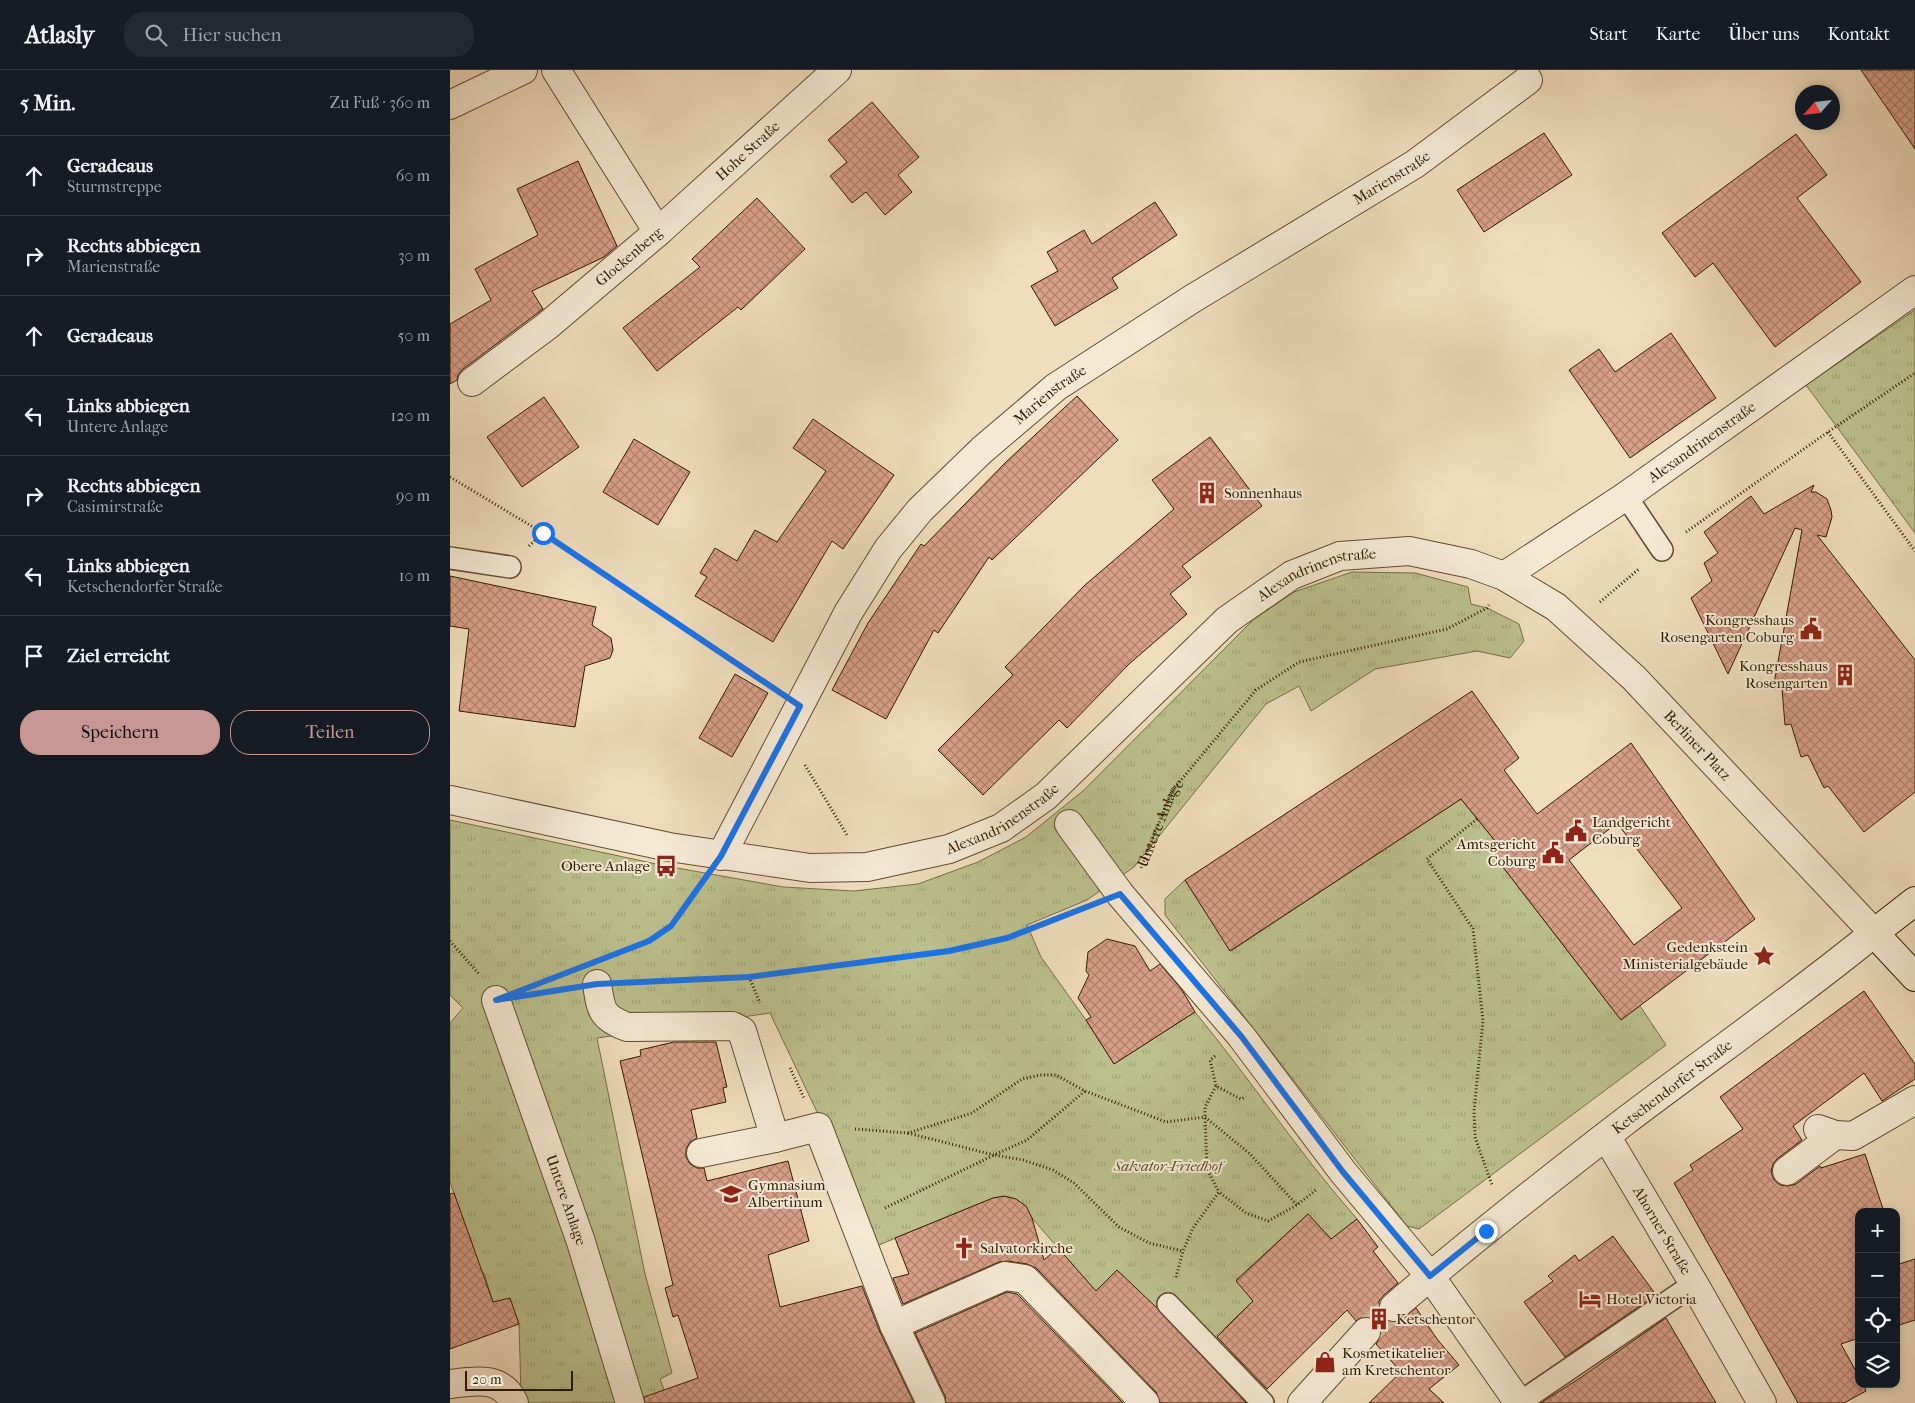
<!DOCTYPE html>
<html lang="de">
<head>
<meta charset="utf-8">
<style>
  :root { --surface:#171b24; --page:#242831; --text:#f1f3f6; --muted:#9ea1a6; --line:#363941; --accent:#c59692 }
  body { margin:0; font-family:"IM FELL French Canon",serif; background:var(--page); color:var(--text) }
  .controls { position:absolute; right:15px; bottom:15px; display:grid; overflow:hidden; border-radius:10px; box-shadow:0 2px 8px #0003 }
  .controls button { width:45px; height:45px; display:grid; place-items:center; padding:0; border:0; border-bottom:1px solid var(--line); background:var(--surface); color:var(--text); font:25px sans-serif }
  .compass { position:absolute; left:1345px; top:15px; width:45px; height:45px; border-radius:50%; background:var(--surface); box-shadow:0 2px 8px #0003; rotate:243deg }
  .scale { position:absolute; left:15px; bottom:12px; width:108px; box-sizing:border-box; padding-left:5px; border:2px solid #331d00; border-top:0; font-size:14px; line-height:18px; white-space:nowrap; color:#331d00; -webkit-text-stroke:4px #f5e9d4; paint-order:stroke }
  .stop { position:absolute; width:15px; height:15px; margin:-11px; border:4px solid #1a73e8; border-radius:50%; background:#fff }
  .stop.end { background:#1a73e8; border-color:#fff; box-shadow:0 1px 5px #0008 }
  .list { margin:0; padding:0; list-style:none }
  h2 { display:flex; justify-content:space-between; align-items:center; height:65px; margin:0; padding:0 20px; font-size:21px }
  h2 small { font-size:16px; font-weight:400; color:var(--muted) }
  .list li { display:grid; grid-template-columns:32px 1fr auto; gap:15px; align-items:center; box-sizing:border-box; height:80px; padding:0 20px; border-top:1px solid var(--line) }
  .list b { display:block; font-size:19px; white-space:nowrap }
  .list p { margin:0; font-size:16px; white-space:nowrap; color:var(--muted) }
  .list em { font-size:16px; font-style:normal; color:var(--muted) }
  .actions { display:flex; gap:10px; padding:15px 20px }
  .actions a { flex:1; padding:11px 0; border:1px solid var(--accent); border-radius:20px; text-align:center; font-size:18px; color:var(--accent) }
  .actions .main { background:var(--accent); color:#111 }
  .icon { flex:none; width:28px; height:28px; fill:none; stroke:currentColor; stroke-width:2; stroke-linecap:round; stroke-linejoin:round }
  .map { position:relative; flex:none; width:1465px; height:1333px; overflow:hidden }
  header { display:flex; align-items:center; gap:30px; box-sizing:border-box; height:70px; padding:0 25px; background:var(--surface); border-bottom:1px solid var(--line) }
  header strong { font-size:24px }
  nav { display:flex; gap:28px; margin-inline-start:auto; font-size:18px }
  .search { width:350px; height:45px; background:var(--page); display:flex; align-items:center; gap:12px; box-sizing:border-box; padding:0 18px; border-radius:20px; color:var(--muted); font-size:19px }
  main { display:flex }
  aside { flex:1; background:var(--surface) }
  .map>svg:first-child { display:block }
  .park { fill:url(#park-tufts); stroke:#786e47 }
  .building { fill:url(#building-cross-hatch); stroke:#331d00; fill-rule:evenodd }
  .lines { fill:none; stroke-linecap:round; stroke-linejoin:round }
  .street-tunnel { stroke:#c9b797; stroke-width:28; stroke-dasharray:28 14; stroke-linecap:butt }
  .lane-casing { stroke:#624d2f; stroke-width:24 }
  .street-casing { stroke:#624d2f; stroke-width:30 }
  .secondary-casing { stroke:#331d00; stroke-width:30 }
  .path { stroke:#331d00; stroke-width:3; stroke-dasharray:1 2.5; stroke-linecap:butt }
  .lane { stroke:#f5e9d4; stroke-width:21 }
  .street { stroke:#f5e9d4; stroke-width:28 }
  .secondary { stroke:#f5e9d4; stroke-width:28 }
  .route { stroke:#1a73e8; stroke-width:6 }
  .labels { text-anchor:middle; stroke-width:4; stroke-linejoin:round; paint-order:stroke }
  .street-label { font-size:15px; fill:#331d00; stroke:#f5e9d4 }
  .poi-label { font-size:15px; fill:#331d00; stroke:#f5e9d4; text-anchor:start }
  .park-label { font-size:15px; font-style:italic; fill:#5c4e2b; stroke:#f5e9d4 }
</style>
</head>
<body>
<header>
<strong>Atlasly</strong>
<div class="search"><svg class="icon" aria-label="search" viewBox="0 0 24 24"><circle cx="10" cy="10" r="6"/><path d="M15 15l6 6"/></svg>Hier suchen</div>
<nav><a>Start</a><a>Karte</a><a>Über uns</a><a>Kontakt</a></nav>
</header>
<main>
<aside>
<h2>5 Min.<small>Zu Fuß · 360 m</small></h2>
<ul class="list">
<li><svg class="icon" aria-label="ahead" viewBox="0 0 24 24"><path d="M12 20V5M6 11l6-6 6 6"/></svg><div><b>Geradeaus</b><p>Sturmstreppe</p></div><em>60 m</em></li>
<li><svg class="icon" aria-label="right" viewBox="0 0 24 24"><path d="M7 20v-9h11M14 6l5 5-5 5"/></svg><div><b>Rechts abbiegen</b><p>Marienstraße</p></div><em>30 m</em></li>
<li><svg class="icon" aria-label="ahead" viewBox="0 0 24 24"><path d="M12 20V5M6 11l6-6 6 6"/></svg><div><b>Geradeaus</b></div><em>50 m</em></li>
<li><svg class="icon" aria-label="left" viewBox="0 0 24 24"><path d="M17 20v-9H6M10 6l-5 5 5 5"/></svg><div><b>Links abbiegen</b><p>Untere Anlage</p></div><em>120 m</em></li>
<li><svg class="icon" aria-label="right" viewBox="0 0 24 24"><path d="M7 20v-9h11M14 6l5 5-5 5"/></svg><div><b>Rechts abbiegen</b><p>Casimirstraße</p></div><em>90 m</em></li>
<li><svg class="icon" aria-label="left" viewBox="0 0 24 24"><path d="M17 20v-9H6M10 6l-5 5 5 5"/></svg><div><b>Links abbiegen</b><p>Ketschendorfer Straße</p></div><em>10 m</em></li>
<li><svg class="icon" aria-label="arrive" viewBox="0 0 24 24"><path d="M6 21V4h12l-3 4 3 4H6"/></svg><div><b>Ziel erreicht</b></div></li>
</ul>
<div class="actions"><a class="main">Speichern</a><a>Teilen</a></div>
</aside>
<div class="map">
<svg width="1465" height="1333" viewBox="0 0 1465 1333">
  <defs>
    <pattern id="park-tufts" width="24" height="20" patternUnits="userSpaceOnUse" patternTransform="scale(1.25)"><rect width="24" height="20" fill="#bcc08e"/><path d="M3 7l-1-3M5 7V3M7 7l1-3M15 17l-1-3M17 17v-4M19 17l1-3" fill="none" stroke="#a2a579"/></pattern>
    <pattern id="building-cross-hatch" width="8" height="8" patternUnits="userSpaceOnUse" patternTransform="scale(1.25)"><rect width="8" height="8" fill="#d89f8a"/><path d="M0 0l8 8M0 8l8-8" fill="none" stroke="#b0816e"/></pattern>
  </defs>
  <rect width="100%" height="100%" fill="#efddbd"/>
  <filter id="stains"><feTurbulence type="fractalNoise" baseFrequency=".004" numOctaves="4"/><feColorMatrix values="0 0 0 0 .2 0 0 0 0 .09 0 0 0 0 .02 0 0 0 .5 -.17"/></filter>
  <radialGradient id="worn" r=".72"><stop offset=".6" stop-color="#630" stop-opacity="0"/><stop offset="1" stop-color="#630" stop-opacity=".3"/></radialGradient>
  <g class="park">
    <polygon points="1465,240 1465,463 1356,315"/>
    <path d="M902 502 965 503 1018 517 1021 534 1037 538 1069 554 1074 571 1060 588 1027 581 925 599 861 641 849 616 816 634 684 797 637 830 577 855 591 887 636 950 664 994 745 942C801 1010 849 1083 907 1149L881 1169 858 1144 786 1210 803 1231 761 1271 718 1234 710 1242 667 1200 646 1222 582 1148C572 1130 564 1124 543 1128L424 1177 376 1061 320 943 147 968 195 1204 222 1303 210 1309 219 1333H74L71 1325 69 1254 60 1229 43 1232 34 1203 23 1207V1177L0 1112V953L13 938 0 925V750L216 796 333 817 404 821 468 814 528 792 576 767 634 720 803 550 844 522Z"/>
    <polygon points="1011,729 1046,772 1039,779 1171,950 1190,936 1216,975 969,1159 957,1156 715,845 715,829 735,810 781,881"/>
  </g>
  <g class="building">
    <polygon points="1411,0 1465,0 1465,79"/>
    <polygon points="422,32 469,87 448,105 462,122 435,145 416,122 402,133 380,106 397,92 378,70"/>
    <polygon points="1094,63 1122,105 1034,162 1007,120"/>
    <polygon points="1346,64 1377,105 1347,128 1411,212 1325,277 1263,193 1245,207 1212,163"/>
    <polygon points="128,91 167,176 154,187 82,221 93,239 13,299 8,305 7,310 0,314 0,254 41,230 25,199 88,165 67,119"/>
    <polygon points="307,128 355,179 291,240 288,237 207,301 173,258 250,197 242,189"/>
    <polygon points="705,132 727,165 662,208 668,218 605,256 581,216 608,201 597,182 634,160 642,174"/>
    <polygon points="1221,263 1266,328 1180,388 1119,300 1149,279 1165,302"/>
    <polygon points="627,326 668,370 542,490 539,487 488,563 484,560 436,649 382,620 418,553 471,474 474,476 556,392"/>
    <polygon points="94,327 129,377 72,417 37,367"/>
    <polygon points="363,349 444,405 393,479 382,471 323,572 245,526 257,507 250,503 265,478 287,491 305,460 327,472 376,401 343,378"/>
    <polygon points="760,367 812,436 732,496 741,507 720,524 737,544 679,594 617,658 609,650 533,725 488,680 563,605 555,597 635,515 724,439 702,410"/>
    <polygon points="184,369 240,402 208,455 153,422"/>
    <polygon points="1364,415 1361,422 1366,422 1377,429 1381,440 1382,447 1376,467 1367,465 1465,590 1465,722 1414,762 1378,716 1374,718 1358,685 1351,687 1341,654 1335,655 1332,619 1323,619 1352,460 1345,458 1278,604 1241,528 1262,511 1254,493 1268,483 1254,462 1301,426 1314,444"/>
    <polygon points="0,506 146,537 142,555 161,568 163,580 160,588 135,596 125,657 9,641 19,559 0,556"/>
    <polygon points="285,604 318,623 282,687 249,668"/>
    <path d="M1022 621 1069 688 1054 700 1087 744 1181 673 1305 849 1171 950 1039 779 1046 772 1011 729 780 881 735 810ZM1167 753 1232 838 1184 875 1119 790Z"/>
    <polygon points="657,869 685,876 700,901 710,894 732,920 745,942 664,994 636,950 641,947 628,928 639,905 636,901 638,882"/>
    <polygon points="1414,921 1465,994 1465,1009 1432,1031 1414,1003 1343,1056 1352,1070 1327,1089 1323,1094 1321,1102 1324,1110 1330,1115 1339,1116 1346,1114 1370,1096 1371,1098 1415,1084 1434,1142 1409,1142 1409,1268 1391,1274 1409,1307 1409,1314 1413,1314 1416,1321 1394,1333 1348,1333 1224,1113 1243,1100 1240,1095 1293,1059 1270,1027"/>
    <polygon points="224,972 266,972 277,1017 273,1018 276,1032 241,1040 247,1068 240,1072 236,1079 236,1087 240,1094 247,1098 254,1098 257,1111 338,1091 359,1171 318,1185 330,1237 412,1216 430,1262 464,1333 195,1333 194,1327 248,1308 228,1245 223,1247 215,1218 223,1215 170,991 191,986 190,980"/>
    <polygon points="4,1123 43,1232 60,1228 69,1254 0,1279 0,1124"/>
    <polygon points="554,1126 566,1129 576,1136 582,1148 594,1190 608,1178 646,1221 667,1200 707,1238 796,1333 710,1333 706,1322 586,1198 577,1194 557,1191 549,1192 453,1234 443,1208 459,1204 445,1168 543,1128"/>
    <polygon points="858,1144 881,1169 907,1149 928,1177 923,1181 948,1213 934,1225 929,1231 929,1239 932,1247 939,1252 947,1252 966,1238 987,1269 1009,1295 979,1319 994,1333 919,1333 951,1302 926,1274 931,1265 931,1257 927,1251 919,1247 912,1247 906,1251 897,1240 817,1319 767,1267 803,1231 786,1211"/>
    <polygon points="1163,1166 1206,1225 1115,1287 1074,1232 1103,1211 1098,1206 1125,1185 1129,1191"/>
    <polygon points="1465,1189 1465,1250 1446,1256 1446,1195"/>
    <polygon points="557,1222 567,1224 673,1333 496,1333 495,1326 465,1263"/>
    <polygon points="1216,1248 1266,1333 1091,1333 1130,1308"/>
  </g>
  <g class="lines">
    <polyline class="street-tunnel" points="916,1262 944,1237"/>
    <g class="lane-casing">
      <g id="lane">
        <polyline points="1176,426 1212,480"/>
        <polyline points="0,488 60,497"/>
        <polyline points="718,1234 813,1333"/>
        <polyline points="1069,1333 1244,1214"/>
      </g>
    </g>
    <g class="street-casing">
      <g id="street">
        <polyline points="106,0 208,162"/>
        <polyline points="0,35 73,0"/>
        <path id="s2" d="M22 312 97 256 208 162 387 0"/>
        <path id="s3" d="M1054 506 1176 426 1465 220"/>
        <path id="s4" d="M0 730 219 777 360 798 417 797 499 779 551 758 596 726 777 550 842 505 890 486 959 481 1021 494 1054 506 1106 537 1184 608 1424 863C1343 929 1257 989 1174 1052 1096 1112 1018 1173 944 1237"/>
        <polyline points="619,754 670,824 791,966 893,1102 980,1206 1069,1333"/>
        <path id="s5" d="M271 786 398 543 438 479 470 440 532 380 606 317 742 229 965 94 1078 10"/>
        <path d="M147 914C151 940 151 947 177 957L282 956 292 961 325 1068 368 1057 444 1255 481 1333"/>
        <path id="s6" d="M46 930 131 1172 180 1333"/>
        <polyline points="1368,1059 1385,1065 1403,1066 1465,1030"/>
        <path id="s7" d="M1156 1066 1244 1214 1312 1333"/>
        <polyline points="251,1083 325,1068"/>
        <polyline points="1337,1101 1385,1065"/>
        <polyline points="444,1255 555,1206 575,1209 695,1333"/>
        <path d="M0 1314C24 1311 52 1305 64 1333"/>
        <polyline points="852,1333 916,1262"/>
      </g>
    </g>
    <g class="secondary-casing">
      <polyline id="secondary" points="1465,831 1424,863 1465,907"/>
    </g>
    <g class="path">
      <polyline points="1378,362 1465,481"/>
      <polyline points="0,407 93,463 322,617"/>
      <polyline points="1236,462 1378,362 1465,303"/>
      <polyline points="79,476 93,463"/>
      <polyline points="1150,532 1190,498"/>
      <polyline points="355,695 397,765"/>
      <polyline points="1027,749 977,789 1023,859 1033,951 1024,1041 1025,1067 1042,1115"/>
      <path id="s1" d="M691 798 722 721 806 620 849 592 997 559 1037 538 1039 535"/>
      <polyline points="0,871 29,904"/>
      <polyline points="163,885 199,871 221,856 251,815"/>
      <polyline points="299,907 310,933"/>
      <polyline points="180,913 299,907 499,881 557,868 640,836"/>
      <polyline points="77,918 118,902"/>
      <polyline points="79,925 114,919"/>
      <polyline points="765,986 760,990 766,1016 791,1029 796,1027"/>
      <polyline points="340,998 354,1028"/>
      <polyline points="766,1016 755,1037 755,1047 757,1099 769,1122"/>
      <polyline points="405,1059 458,1063 522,1043 572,1009 590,1005 606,1005 635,1021 716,1052 755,1047 800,1084 847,1135"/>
      <polyline points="458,1063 544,1085 577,1070 635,1021"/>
      <polyline points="435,1138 544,1085 573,1090 603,1100 624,1113 669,1157 699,1173 733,1181"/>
      <polyline points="726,1207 733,1181 743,1158 769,1122 796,1143 818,1151 847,1135 866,1120"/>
    </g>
    <use href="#lane" class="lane"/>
    <use href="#street" class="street"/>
    <use href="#secondary" class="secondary"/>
  </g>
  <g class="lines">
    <polyline class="route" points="93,463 350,636 271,786 221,856 199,871 46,930 147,914 299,907 499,881 557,868 670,824 791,966 893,1102 980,1206 1036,1161"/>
  </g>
  <defs>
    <g id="building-bare" transform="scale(1.725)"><path d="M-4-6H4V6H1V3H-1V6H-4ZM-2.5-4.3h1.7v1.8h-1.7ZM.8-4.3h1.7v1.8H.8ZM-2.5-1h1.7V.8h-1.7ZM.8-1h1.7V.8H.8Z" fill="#8f2418" stroke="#f5e9d4" stroke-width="2.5" paint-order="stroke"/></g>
    <g id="civic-bare" transform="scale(1.725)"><path d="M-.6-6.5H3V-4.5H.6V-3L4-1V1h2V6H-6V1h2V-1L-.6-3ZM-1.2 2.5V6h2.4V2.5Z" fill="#8f2418" stroke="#f5e9d4" stroke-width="2.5" paint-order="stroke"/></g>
    <g id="bus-bare" transform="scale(1.725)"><path d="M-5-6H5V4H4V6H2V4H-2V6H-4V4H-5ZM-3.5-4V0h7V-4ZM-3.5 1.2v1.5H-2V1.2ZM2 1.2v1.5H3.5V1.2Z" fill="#8f2418" stroke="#f5e9d4" stroke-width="2.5" paint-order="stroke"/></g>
    <g id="sight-bare" transform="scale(1.725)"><path d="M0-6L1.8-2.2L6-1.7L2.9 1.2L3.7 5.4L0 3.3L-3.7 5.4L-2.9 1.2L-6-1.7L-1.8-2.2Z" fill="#8f2418" stroke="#f5e9d4" stroke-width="2.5" paint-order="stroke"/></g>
    <g id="school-bare" transform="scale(1.725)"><path d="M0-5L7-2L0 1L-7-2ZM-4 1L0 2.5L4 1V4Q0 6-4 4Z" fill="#8f2418" stroke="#f5e9d4" stroke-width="2.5" paint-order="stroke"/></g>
    <g id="church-bare" transform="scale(1.725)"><path d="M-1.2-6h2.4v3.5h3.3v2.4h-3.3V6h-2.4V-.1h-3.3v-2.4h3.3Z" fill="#8f2418" stroke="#f5e9d4" stroke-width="2.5" paint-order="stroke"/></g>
    <g id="hotel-bare" transform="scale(1.725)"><path d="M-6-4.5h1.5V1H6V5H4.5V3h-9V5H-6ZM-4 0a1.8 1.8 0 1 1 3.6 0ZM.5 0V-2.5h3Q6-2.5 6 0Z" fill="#8f2418" stroke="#f5e9d4" stroke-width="2.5" paint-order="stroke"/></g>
    <g id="shop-bare" transform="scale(1.725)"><path d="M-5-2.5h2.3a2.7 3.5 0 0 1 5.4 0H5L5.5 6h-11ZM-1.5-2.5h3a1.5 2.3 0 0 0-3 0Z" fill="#8f2418" stroke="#f5e9d4" stroke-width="2.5" paint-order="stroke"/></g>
  </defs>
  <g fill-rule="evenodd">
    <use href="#building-bare" x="757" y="423"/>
    <use href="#civic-bare" x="1361" y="559"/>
    <use href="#building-bare" x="1395" y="605"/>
    <use href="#civic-bare" x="1126" y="761"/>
    <use href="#civic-bare" x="1103" y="783"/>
    <use href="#bus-bare" x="216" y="796"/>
    <use href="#sight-bare" x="1314" y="886"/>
    <use href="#school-bare" x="281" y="1124"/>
    <use href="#church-bare" x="514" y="1178"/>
    <use href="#hotel-bare" x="1140" y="1229"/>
    <use href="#building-bare" x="929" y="1249"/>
    <use href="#shop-bare" x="875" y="1292"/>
  </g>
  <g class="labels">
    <g class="street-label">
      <text dy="5" stroke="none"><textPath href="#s2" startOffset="360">Hohe Straße</textPath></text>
      <text dy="5" stroke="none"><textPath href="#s5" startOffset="979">Marienstraße</textPath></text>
      <text dy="5" stroke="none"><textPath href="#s2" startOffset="201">Glockenberg</textPath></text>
      <text dy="5" stroke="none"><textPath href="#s5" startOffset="574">Marienstraße</textPath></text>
      <text dy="5" stroke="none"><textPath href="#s3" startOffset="239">Alexandrinenstraße</textPath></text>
      <text dy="5" stroke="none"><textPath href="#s4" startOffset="974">Alexandrinenstraße</textPath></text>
      <text dy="5" stroke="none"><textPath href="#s4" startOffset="1428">Berliner Platz</textPath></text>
      <text dy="5" stroke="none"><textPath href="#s4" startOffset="569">Alexandrinenstraße</textPath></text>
      <text dy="5" stroke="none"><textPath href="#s1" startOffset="49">Untere Anlage</textPath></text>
      <text transform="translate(1222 1017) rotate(-37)" y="5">Ketschendorfer Straße</text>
      <text dy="5" stroke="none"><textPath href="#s6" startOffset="212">Untere Anlage</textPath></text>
      <text dy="5" stroke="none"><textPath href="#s7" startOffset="110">Ahorner Straße</textPath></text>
    </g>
    <g class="poi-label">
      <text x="774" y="428">Sonnenhaus</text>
      <text x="1344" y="555" text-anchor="end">Kongresshaus<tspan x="1344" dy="17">Rosengarten Coburg</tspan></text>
      <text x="1378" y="601" text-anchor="end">Kongresshaus<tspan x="1378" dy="17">Rosengarten</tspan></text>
      <text x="1142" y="757">Landgericht<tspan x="1142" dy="17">Coburg</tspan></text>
      <text x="1086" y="779" text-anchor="end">Amtsgericht<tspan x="1086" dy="17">Coburg</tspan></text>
      <text x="200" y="801" text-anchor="end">Obere Anlage</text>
      <text x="1298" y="882" text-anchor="end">Gedenkstein<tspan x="1298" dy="17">Ministerialgebäude</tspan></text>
      <text x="298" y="1120">Gymnasium<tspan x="298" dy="17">Albertinum</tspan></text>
      <text x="530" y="1183">Salvatorkirche</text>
      <text x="1156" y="1234">Hotel Victoria</text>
      <text x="946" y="1254">Ketschentor</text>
      <text x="892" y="1288">Kosmetikatelier<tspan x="892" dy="17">am Kretschentor</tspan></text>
    </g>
    <g class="park-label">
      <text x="718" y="1101">Salvator-Friedhof</text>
    </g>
  </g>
  <rect width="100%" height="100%" filter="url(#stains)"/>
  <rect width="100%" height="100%" fill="url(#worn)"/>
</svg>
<div class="controls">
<button>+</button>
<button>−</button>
<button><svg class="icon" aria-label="locate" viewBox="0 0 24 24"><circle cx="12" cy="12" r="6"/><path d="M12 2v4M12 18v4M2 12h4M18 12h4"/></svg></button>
<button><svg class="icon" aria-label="layers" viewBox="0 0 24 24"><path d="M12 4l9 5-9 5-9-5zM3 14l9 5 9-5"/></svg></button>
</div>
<svg class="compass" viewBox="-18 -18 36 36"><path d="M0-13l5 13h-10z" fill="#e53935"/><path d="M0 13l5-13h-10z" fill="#9ea1a6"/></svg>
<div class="scale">20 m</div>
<div class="stop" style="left:93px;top:463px"></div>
<div class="stop end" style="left:1036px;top:1161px"></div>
</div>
</main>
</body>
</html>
